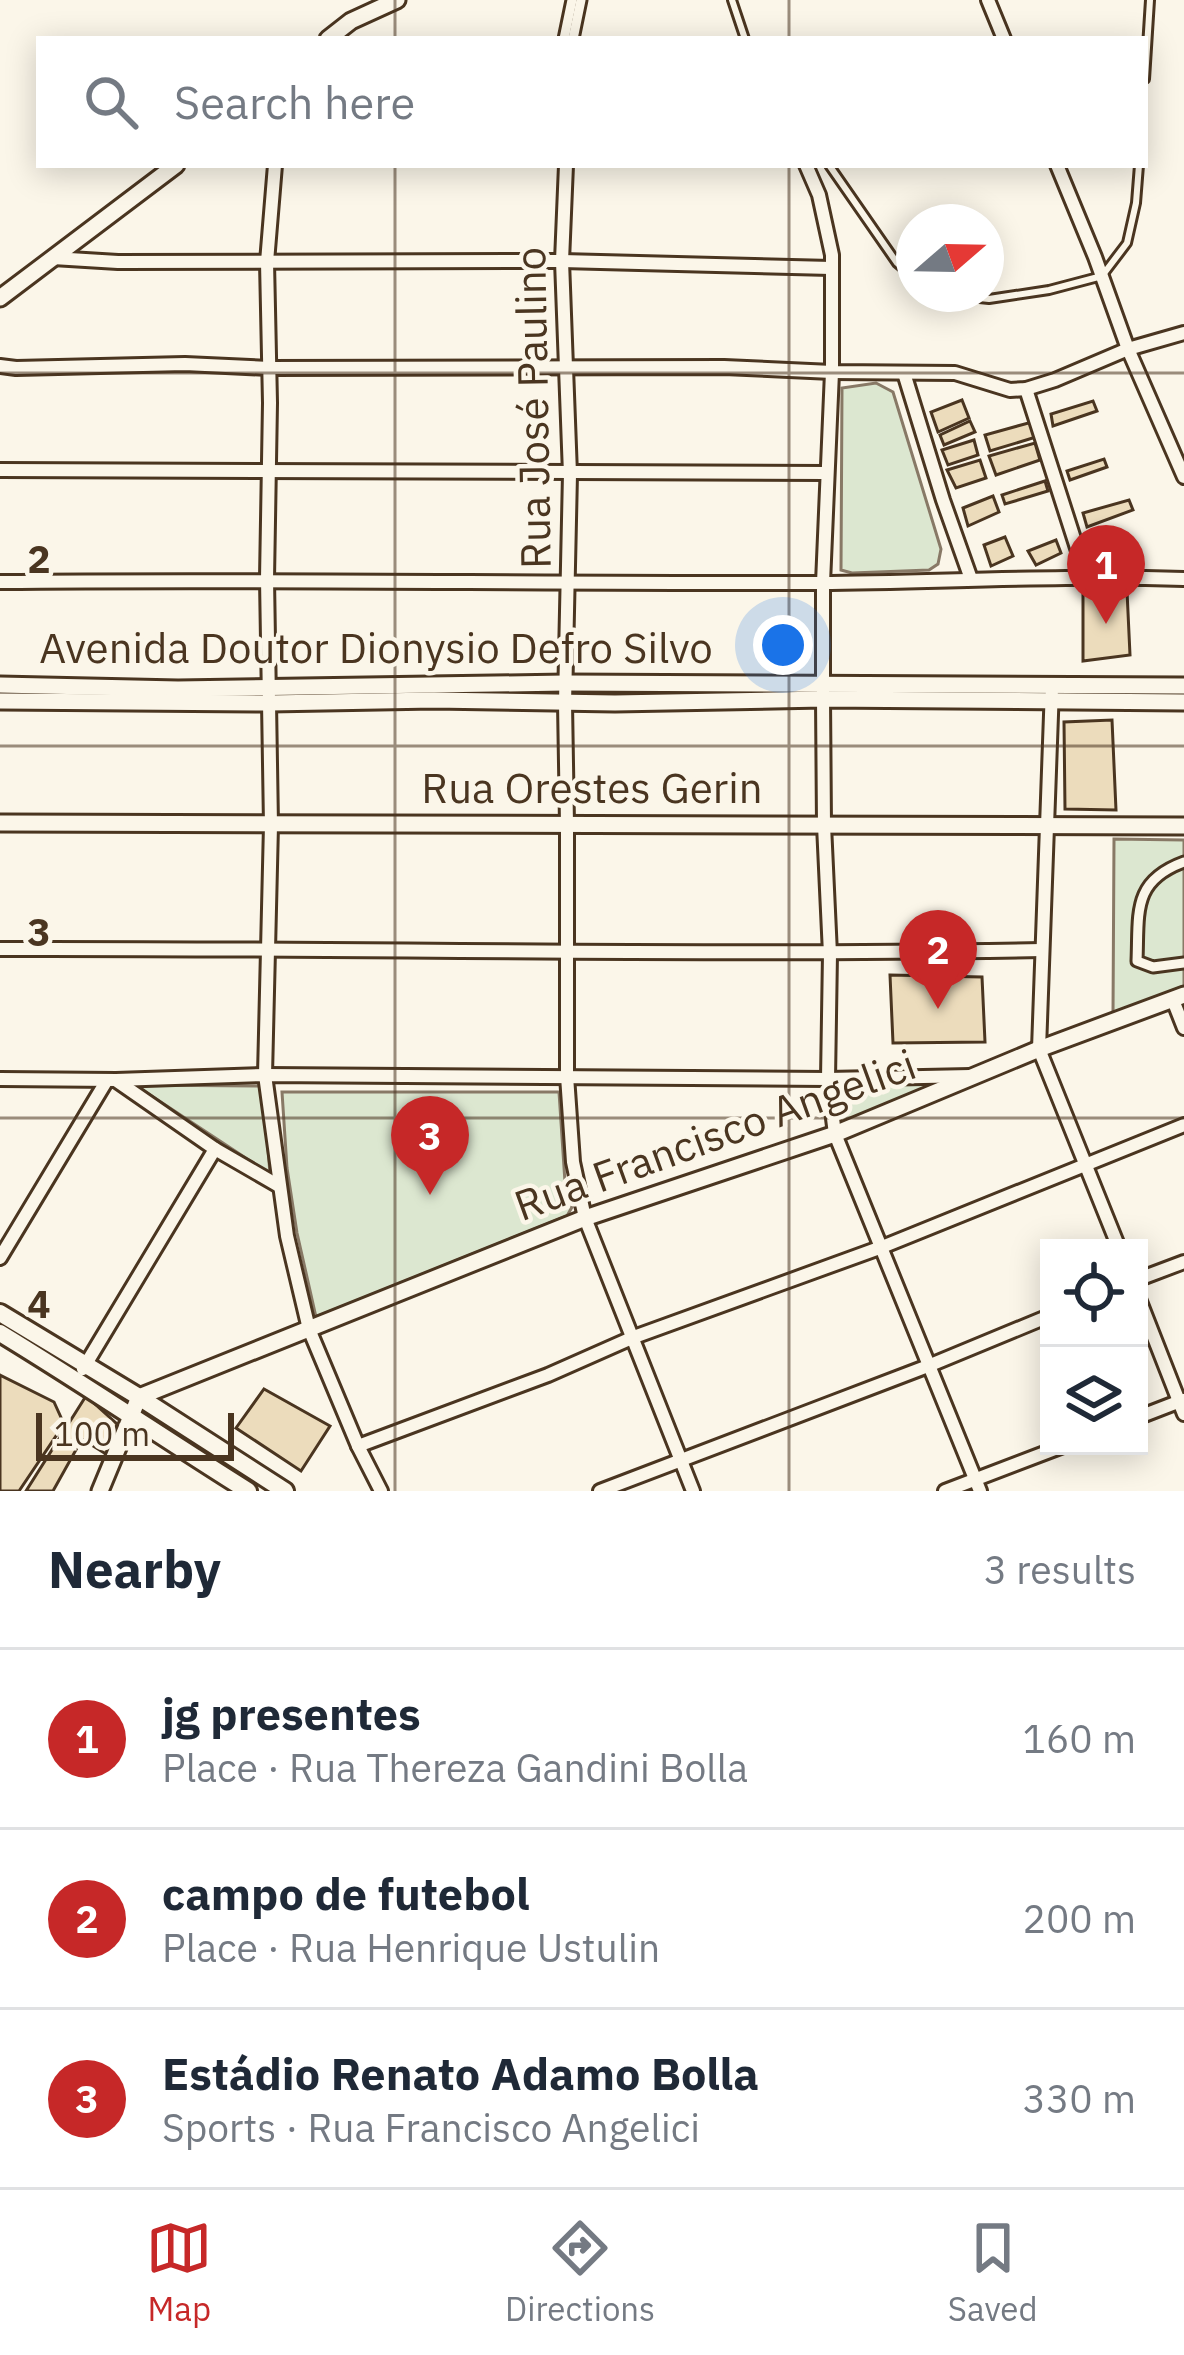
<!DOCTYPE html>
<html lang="en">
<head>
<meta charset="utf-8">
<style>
  :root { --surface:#fff; --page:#f2f2f3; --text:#1f2937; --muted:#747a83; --line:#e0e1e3; --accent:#c62828 }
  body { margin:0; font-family:"IBM Plex Sans",sans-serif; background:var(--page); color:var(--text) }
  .controls { position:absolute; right:36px; bottom:36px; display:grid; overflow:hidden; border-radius:0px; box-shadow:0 6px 30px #0003 }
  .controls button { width:108px; height:108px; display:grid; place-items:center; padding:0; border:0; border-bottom:3px solid var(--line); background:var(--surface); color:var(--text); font:60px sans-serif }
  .compass { position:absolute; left:896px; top:204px; width:108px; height:108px; border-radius:50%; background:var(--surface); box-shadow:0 6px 30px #0003; rotate:70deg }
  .scale { position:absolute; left:36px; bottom:30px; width:198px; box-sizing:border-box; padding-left:12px; border:6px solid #4a3520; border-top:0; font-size:33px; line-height:42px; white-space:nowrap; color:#4a3520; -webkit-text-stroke:9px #fbf6e9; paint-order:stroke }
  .you { position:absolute; left:783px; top:645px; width:42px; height:42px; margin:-30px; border:9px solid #fff; border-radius:50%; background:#1a73e8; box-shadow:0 0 0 18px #1a73e833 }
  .badge { display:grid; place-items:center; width:78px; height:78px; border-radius:50%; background:var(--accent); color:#fff; font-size:39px; font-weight:700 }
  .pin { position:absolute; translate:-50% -99px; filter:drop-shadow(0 3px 6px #0008) }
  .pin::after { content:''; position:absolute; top:63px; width:42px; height:36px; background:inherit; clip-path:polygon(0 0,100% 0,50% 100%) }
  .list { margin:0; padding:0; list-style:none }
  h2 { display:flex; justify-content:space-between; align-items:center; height:156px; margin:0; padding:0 48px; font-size:51px }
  h2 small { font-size:39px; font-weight:400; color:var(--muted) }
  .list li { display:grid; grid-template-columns:78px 1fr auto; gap:36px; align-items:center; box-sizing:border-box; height:180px; padding:0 48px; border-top:3px solid var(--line) }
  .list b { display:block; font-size:45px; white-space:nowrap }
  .list p { margin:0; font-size:39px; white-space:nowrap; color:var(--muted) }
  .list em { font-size:39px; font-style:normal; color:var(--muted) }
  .icon { flex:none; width:66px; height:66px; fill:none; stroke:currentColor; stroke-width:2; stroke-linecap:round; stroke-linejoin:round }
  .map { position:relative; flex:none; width:1184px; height:1491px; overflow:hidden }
  .search { position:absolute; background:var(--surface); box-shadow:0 6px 30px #0003; left:36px; right:36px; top:36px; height:132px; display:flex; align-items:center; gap:30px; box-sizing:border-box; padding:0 42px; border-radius:0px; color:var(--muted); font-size:45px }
  .sheet { height:696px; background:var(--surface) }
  nav { display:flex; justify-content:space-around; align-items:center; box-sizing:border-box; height:168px; border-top:3px solid var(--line); background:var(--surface); font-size:33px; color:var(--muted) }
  nav a { display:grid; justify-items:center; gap:6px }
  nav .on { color:var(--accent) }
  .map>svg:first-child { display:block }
  .green { fill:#dce7d0; stroke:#887966; stroke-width:3 }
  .building { fill:#ecdcbc; stroke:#4a3520; stroke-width:3 }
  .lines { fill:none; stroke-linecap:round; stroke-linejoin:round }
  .service-casing { stroke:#4a3520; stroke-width:12 }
  .pedestrian-casing { stroke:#4a3520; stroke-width:15 }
  .minor-casing { stroke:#4a3520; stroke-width:18 }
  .tertiary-casing { stroke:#4a3520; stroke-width:21 }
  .secondary-casing { stroke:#4a3520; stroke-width:22 }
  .service { stroke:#fbf6e9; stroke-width:6 }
  .pedestrian { stroke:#fbf6e9; stroke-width:9 }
  .minor { stroke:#fbf6e9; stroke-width:12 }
  .tertiary { stroke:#fbf6e9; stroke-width:15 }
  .secondary { stroke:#fbf6e9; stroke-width:16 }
  .grid { fill:none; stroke:#4a3520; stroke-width:3; stroke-opacity:0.55 }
  .labels { text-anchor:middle; stroke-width:9; stroke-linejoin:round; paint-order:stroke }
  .street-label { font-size:42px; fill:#4a3520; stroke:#fbf6e9 }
  .grid-label { font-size:39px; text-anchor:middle; font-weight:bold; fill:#4a3520; stroke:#fbf6e9; stroke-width:9; stroke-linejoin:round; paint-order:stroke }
</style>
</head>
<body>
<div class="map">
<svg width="1184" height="1491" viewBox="0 0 1184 1491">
  <rect width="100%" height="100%" fill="#fbf6e9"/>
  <g class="green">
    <polygon points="876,383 893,392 941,549 938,564 929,570 852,573 841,570 842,388"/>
    <polygon points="1114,839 1184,840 1184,986 1113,1014"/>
    <polygon points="961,1080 838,1132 831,1084"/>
    <polygon points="135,1085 263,1086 270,1174"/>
    <polygon points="282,1092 559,1092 565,1182 572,1207 567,1216 316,1317 297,1233 287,1168"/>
  </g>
  <g class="building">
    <polygon points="962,400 969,418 938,432 931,412"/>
    <polygon points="1093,401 1097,411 1053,426 1051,414"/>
    <polygon points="970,421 975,432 944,445 940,435"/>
    <polygon points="1032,422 1036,437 990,451 985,435"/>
    <polygon points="974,440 978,455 948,465 942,450"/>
    <polygon points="1035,443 1040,460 996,475 989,456"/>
    <polygon points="1104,459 1107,467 1070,480 1067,471"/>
    <polygon points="980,460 986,478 956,488 947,470"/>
    <polygon points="1045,481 1048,491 1005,504 1002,495"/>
    <polygon points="993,496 999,512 968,526 963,508"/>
    <polygon points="1129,500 1133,510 1087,527 1083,513"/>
    <polygon points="1005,537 1013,556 991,566 984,545"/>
    <polygon points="1056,540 1061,553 1036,565 1028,551"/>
    <polygon points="1127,591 1130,655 1083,661 1083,593"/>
    <polygon points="1112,720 1116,810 1065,809 1064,722"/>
    <polygon points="890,975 982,977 985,1042 893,1043"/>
    <polygon points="0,1375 54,1402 64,1424 19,1491 0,1491"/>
    <polygon points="264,1389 330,1426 301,1471 236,1428"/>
    <polygon points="86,1396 117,1424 106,1454 82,1439 53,1491 26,1491"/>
  </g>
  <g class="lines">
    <g class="service-casing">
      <g id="service">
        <polyline points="732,0 745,39"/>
        <polyline points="1145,79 1150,0"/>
        <polyline points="829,165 897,263 914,277"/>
        <polyline points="941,294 989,299 1049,290 1102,276 1127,243 1136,203 1139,165"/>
      </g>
    </g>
    <g class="pedestrian-casing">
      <g id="pedestrian">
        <polyline points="564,39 572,0"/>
        <polyline points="573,39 581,0"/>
        <path d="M1184 862C1132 881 1139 912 1137 961L1153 967 1184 963"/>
      </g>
    </g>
    <g class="minor-casing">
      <g id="minor">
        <polyline points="988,0 1004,39"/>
        <polyline points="275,165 267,262 270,403 267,579 271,825 265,1075 287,1236 309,1329 358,1446 381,1491"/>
        <polyline points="566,165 562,261 570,474 565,703 567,824 567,1076 573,1162 585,1218 693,1491"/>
        <polyline points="806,165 819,195 832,255 832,372 823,583 823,699 824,825 830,954 828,1079 835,1134 980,1491"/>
        <polyline points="1057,165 1095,257 1128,349 1184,477"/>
        <polyline points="53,258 118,262 562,261 831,268"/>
        <polyline points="0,366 16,368 185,364 269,368 724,367 832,372 955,373 1010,390 1026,389 1055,380 1128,349 1184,333"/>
        <polyline points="904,373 943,500 971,579"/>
        <polyline points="1026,389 1086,576"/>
        <polyline points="0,470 827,473"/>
        <path d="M0 582C273 579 547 584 820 583 941 582 1062 575 1184 579"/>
        <polyline points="1052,687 1039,1049 1119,1248"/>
        <path d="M0 949C347 948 694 956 1042 950"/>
        <polyline points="1173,1000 1184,1028"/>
        <polyline points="0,1079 116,1080 265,1075 828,1079 971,1076"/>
        <polyline points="117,1081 215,1149 279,1186"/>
        <polyline points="0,1258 107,1080"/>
        <polyline points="1139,1279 1184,1262"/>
        <polyline points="1139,1299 1184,1414"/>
        <polyline points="83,1369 215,1149"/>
        <polyline points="1139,1417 1183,1400"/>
        <polyline points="358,1446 548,1375 634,1337 882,1247 1184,1125"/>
        <polyline points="600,1491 928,1366 1049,1316"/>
        <polyline points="945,1491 1063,1446"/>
      </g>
    </g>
    <g class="tertiary-casing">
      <g id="tertiary">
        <polyline points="328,39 351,21 397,0"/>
        <polyline points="0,298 176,165"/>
        <polyline points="0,685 178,689 565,683 1184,686"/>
        <polyline points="0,701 270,703 434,700 615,703 823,699 1184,702"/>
        <polyline points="0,823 1184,826"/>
        <polyline points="100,1491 139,1397 585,1218 835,1134 1039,1049 1184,995"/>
      </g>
    </g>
    <g class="secondary-casing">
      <g id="secondary">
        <polyline points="0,1313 139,1397 285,1491"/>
        <path d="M0 1333C84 1384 165 1439 248 1491"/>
      </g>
    </g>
    <use href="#service" class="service"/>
    <use href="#pedestrian" class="pedestrian"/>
    <use href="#minor" class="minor"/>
    <use href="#tertiary" class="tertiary"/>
    <use href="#secondary" class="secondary"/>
  </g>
  <path class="grid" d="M395 0V39M789 0V39M395 165V1491M789 165V1491M0 373H1184M0 746H1184M0 1118H1184"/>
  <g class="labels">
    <g class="street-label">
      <text transform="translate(533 408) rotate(-91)" y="15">Rua José Paulino</text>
      <text x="376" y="663">Avenida Doutor Dionysio Defro Silvo</text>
      <text x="592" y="803">Rua Orestes Gerin</text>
      <text transform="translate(715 1135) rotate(-20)" y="15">Rua Francisco Angelici</text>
    </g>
  </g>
  <g class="grid-label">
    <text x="39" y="573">2</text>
    <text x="39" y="946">3</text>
    <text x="39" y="1318">4</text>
  </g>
</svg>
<div class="controls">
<button><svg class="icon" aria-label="locate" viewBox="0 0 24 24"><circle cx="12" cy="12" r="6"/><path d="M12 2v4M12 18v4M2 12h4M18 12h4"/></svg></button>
<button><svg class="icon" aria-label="layers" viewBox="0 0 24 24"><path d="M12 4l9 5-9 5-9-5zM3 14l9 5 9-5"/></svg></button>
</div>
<svg class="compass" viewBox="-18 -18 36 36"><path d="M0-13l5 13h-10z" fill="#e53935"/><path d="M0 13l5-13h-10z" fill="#747a83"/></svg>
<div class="scale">100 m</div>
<div class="you"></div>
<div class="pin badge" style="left:1106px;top:624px">1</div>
<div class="pin badge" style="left:938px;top:1009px">2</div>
<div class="pin badge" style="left:430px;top:1195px">3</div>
<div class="search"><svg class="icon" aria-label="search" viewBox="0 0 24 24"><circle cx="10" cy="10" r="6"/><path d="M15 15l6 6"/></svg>Search here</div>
</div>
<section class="sheet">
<h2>Nearby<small>3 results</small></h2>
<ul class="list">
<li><span class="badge">1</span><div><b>jg presentes</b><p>Place · Rua Thereza Gandini Bolla</p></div><em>160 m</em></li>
<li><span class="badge">2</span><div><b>campo de futebol</b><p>Place · Rua Henrique Ustulin</p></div><em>200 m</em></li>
<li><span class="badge">3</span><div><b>Estádio Renato Adamo Bolla</b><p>Sports · Rua Francisco Angelici</p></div><em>330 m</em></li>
</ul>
</section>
<nav>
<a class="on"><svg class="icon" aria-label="map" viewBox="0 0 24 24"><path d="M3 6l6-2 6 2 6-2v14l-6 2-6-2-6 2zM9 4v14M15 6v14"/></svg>Map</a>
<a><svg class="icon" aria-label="directions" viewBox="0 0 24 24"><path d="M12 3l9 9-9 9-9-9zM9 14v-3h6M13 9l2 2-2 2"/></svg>Directions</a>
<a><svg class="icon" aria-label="saved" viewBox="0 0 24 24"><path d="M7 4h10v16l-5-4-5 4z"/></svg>Saved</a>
</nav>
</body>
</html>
